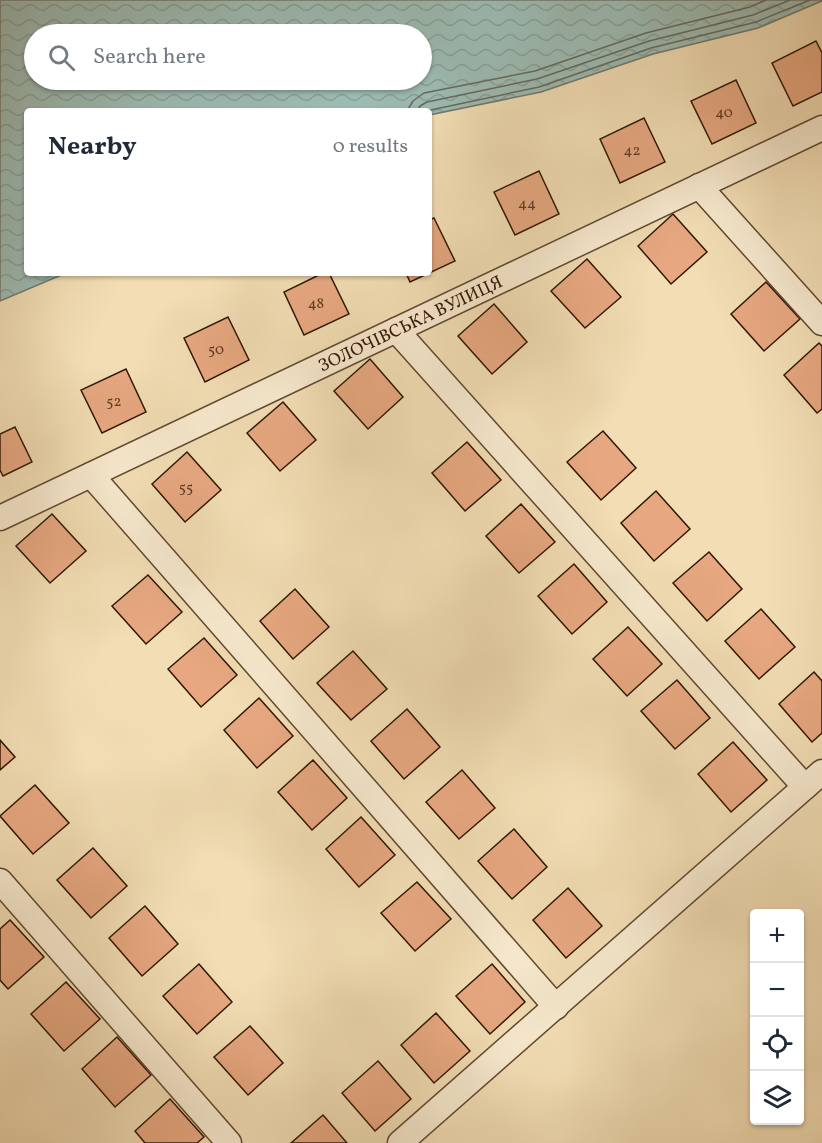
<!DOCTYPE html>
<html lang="en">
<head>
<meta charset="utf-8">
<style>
  :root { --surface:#fff; --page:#f2f2f3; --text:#1f2937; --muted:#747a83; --line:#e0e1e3 }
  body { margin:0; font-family:Vollkorn,serif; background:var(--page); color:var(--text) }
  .controls { position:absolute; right:18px; bottom:18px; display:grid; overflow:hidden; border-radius:6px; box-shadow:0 2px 4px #0004 }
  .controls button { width:54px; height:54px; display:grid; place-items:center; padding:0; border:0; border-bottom:2px solid var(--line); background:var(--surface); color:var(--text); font:30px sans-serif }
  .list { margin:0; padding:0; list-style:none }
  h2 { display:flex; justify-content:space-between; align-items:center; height:78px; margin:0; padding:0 24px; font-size:26px }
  h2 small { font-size:20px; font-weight:400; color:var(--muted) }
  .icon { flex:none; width:33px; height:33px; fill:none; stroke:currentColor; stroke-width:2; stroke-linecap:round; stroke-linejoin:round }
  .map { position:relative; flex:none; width:822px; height:1143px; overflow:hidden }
  .search { position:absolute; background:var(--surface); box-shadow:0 2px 4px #0004; left:24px; top:24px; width:408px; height:66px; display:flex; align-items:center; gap:15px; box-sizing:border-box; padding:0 21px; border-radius:33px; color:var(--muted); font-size:22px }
  .panel { position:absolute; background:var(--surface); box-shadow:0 2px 4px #0004; left:24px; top:108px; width:408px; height:168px; border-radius:6px }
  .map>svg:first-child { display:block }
  .water { fill:url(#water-waves); stroke:#71796d; stroke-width:1.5; fill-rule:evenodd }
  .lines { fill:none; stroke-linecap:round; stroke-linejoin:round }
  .shore { stroke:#66695c; stroke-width:1.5 }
  .building { fill:#e7a881; stroke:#311704; stroke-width:1.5 }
  .minor-casing { stroke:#614830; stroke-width:27 }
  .minor { stroke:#f7e9ce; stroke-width:24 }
  .labels { text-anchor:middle; stroke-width:6; stroke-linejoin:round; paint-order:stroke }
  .number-label { font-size:15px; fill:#5e3b23 }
  .street-label { font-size:18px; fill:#311704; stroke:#f7e9ce }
</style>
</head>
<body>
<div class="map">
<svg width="822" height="1143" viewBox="0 0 822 1143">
  <defs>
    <pattern id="water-waves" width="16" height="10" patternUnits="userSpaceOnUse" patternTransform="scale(1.5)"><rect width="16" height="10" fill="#9cbbb3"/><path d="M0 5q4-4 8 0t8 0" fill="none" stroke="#87a098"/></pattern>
  </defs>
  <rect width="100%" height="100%" fill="#f2ddb4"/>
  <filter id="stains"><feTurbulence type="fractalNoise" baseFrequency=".00333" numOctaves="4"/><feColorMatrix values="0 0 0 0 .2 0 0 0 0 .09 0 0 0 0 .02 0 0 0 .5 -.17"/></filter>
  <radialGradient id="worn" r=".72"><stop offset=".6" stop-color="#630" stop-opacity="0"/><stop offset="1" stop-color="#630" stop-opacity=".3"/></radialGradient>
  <path class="water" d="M0 0H822V1L758 28 653 54 541 92 429 115V111H27V273H66L0 301ZM34 34H422V80H34Z"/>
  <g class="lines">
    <g class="shore">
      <polyline points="407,111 413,101 424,93 535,71 646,33 750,7 766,0"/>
      <polyline points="417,111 420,106 427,102 537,79 649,41 753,15 790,0"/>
      <polyline points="426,111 539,87 651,48 756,22 810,0"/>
    </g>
  </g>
  <g class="building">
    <polygon points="816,41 822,53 822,92 793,106 772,63"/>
    <polygon points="736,80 756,123 712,144 691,101"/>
    <polygon points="644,118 665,162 620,183 600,139"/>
    <polygon points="539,171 559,214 515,235 494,192"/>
    <polygon points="673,214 707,252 671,284 638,246"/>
    <polygon points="434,218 455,261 410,282 406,273 429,273 429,220"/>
    <polygon points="587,259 621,297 585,328 551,291"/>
    <polygon points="323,273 329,273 349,314 304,335 284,292"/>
    <polygon points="766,282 800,319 764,351 731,314"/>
    <polygon points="494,304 527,342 492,374 458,336"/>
    <polygon points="228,317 249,360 205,382 184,338"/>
    <polygon points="819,343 822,346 822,409 817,413 784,375"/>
    <polygon points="370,359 403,397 368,429 334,391"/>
    <polygon points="126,369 146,412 102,433 81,390"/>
    <polygon points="283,402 316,440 280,471 247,433"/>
    <polygon points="15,427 32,462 3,476 0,470 0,434"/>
    <polygon points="603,431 636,468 601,500 567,462"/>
    <polygon points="467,442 501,480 465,511 432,473"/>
    <polygon points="187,452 221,490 185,522 152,484"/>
    <polygon points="656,491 690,529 654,561 621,523"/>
    <polygon points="521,504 555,542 519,573 486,536"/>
    <polygon points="52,514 86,551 50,583 16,546"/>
    <polygon points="709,552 742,589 707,621 673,583"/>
    <polygon points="574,564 607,602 572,634 538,596"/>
    <polygon points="148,575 182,612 146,644 112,606"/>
    <polygon points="295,589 329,627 293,659 260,621"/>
    <polygon points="761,609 795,647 759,679 725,641"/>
    <polygon points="628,627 662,664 627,696 593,659"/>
    <polygon points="204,638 237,675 201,707 168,669"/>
    <polygon points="353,651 387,689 351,720 317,683"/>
    <polygon points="814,672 822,681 822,733 812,742 779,704"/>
    <polygon points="677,680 710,718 675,749 641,711"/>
    <polygon points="259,698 293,736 257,768 224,730"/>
    <polygon points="407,709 440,747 404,779 371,741"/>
    <polygon points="0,740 15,757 0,770"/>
    <polygon points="733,742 767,780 731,812 698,774"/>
    <polygon points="313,760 347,798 312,830 278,792"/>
    <polygon points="462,770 495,808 459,839 426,802"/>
    <polygon points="35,785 69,823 33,854 0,816"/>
    <polygon points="361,817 395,855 359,887 326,849"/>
    <polygon points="514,829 547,867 512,899 478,861"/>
    <polygon points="93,848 127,886 91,918 57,880"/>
    <polygon points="417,882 451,919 415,951 381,913"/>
    <polygon points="568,888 602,926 566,958 533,920"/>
    <polygon points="145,906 178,944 142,976 109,938"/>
    <polygon points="10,920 44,957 8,989 0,980 0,929"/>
    <polygon points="199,964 232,1002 197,1034 163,996"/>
    <polygon points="492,964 525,1002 490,1034 456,996"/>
    <polygon points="66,982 100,1019 64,1051 31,1014"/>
    <polygon points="436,1013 470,1051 434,1083 401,1045"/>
    <polygon points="250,1026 283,1063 248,1095 214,1057"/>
    <polygon points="117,1037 151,1075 115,1107 82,1069"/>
    <polygon points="378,1061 411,1099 375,1131 342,1093"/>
    <polygon points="170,1099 204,1137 197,1143 145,1143 135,1131"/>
    <polygon points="323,1115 347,1143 291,1143"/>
  </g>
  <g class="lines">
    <g class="minor-casing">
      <g id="minor">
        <polyline points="699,186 822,323"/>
        <polyline points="396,330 805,787"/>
        <polyline points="91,475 556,1007"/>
        <path id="s1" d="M0 518 822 128"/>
        <polyline points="0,881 229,1143"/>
        <polyline points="400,1143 822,772"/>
      </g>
    </g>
    <use href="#minor" class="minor"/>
  </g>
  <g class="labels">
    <g class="number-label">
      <text x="724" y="117">40</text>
      <text x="632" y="155">42</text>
      <text x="527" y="208">44</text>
      <text x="316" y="308">48</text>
      <text x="216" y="354">50</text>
      <text x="114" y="406">52</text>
      <text x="186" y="492">55</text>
    </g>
    <g class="street-label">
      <text dy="6" stroke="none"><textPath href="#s1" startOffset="454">ЗОЛОЧІВСЬКА ВУЛИЦЯ</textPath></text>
    </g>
  </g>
  <rect width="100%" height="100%" filter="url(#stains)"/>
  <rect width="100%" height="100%" fill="url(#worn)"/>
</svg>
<div class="controls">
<button>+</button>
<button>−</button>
<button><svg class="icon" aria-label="locate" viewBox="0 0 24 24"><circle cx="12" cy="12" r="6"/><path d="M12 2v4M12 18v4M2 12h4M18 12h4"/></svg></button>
<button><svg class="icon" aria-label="layers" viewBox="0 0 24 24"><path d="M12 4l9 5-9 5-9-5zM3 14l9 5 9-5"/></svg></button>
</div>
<div class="search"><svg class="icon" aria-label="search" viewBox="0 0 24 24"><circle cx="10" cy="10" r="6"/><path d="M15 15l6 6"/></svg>Search here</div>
<section class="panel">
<h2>Nearby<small>0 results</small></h2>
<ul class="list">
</ul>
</section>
</div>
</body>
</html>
